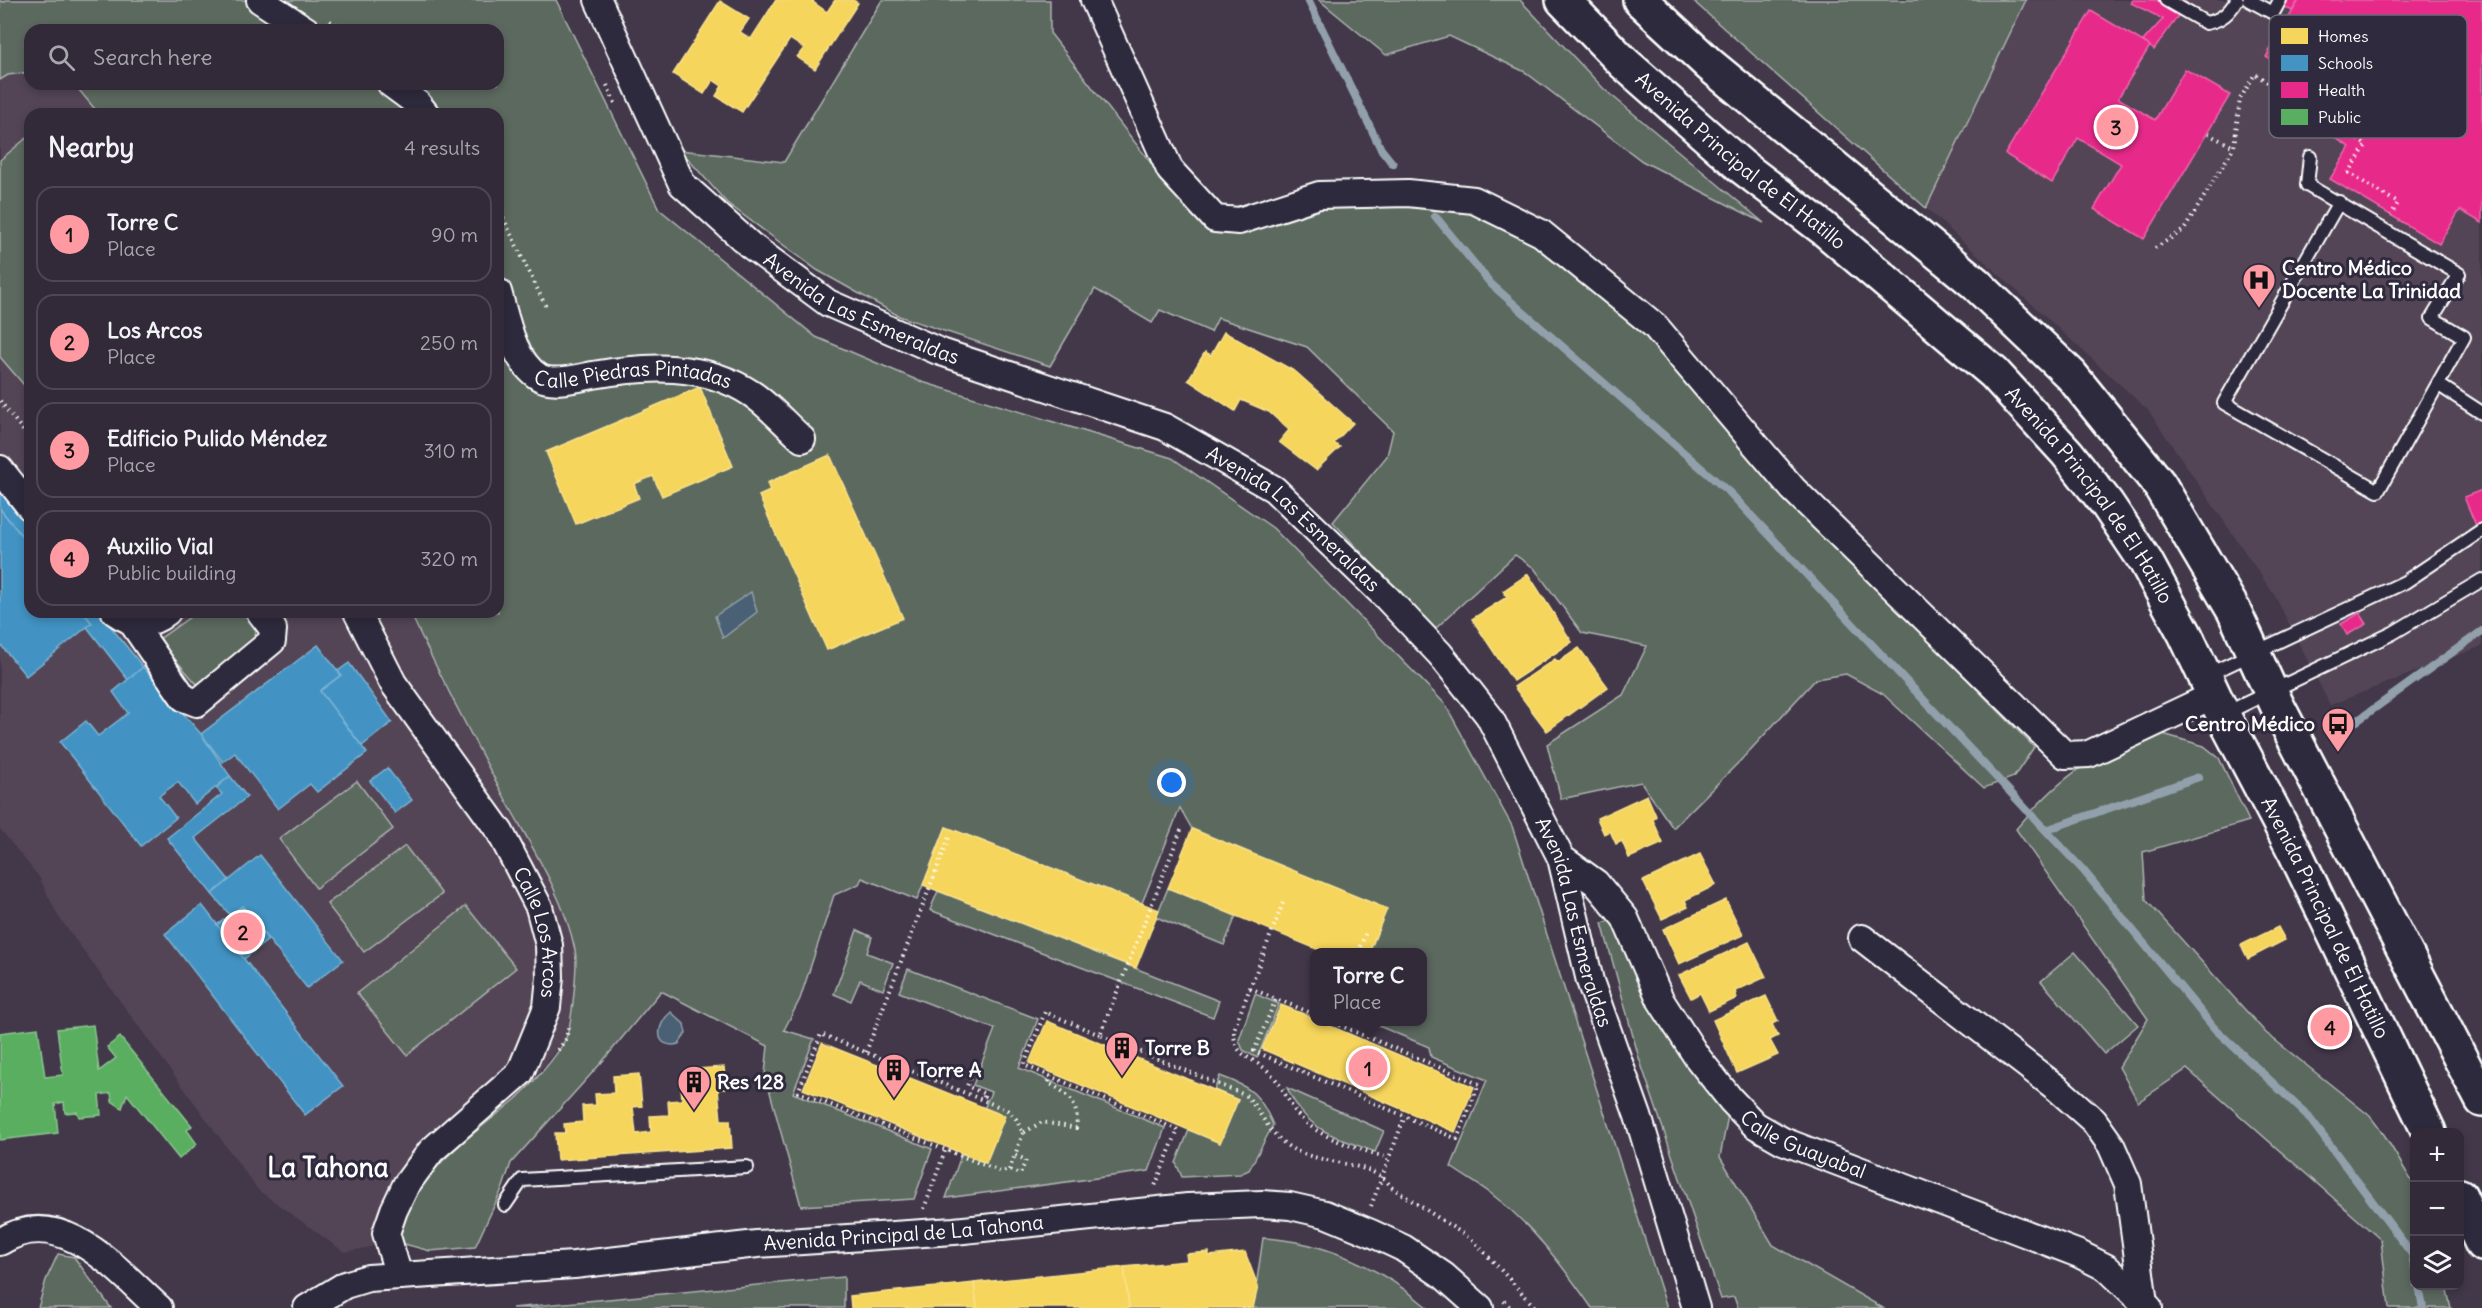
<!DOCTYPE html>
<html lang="en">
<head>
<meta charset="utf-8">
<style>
  :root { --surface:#322a38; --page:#3d3643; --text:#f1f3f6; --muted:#a8a7ae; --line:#4d4653; --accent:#ff9aa2 }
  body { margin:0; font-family:Delius,sans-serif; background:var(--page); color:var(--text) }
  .controls { position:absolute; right:18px; bottom:18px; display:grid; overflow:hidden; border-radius:12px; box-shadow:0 3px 9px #0003 }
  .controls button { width:54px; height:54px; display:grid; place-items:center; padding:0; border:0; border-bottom:2px solid var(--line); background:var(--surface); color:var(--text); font:30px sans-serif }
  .you { position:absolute; left:1172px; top:783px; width:21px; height:21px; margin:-15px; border:4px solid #fff; border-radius:50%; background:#1a73e8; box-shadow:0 0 0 9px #1a73e833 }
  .badge { display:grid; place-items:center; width:39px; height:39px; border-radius:50%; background:var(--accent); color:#111; font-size:20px; font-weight:700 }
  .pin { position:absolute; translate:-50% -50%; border:3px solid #fff; box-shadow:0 2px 6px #0006 }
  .popup { position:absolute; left:1310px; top:948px; width:117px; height:78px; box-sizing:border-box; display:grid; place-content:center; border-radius:12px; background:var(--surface); filter:drop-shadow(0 2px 4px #0005); font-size:20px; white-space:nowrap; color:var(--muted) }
  .popup b { font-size:22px; color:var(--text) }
  .popup::after { content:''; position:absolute; left:50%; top:100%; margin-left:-12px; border:12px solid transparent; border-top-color:var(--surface) }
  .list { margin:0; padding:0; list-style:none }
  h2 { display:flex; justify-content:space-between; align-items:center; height:78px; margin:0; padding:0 24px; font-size:26px }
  h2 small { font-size:20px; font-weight:400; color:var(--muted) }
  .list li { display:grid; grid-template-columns:39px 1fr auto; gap:18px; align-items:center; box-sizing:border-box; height:96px; margin:0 12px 12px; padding:0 12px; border:2px solid var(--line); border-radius:18px }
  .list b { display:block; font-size:22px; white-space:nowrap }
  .list p { margin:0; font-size:20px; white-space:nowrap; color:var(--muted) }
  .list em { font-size:20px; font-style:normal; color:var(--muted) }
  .icon { flex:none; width:33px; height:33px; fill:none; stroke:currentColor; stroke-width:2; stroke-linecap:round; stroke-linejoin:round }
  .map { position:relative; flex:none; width:2482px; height:1308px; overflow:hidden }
  .search { position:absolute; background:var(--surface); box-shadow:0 3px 9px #0003; left:24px; top:24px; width:480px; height:66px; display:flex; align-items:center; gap:15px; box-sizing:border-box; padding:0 21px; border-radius:18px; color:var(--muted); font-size:22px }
  .panel { position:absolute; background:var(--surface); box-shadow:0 3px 9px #0003; left:24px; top:108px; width:480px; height:510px; border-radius:18px }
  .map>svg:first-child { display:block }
  .built { fill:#534556 }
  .green { fill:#5b695f; stroke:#adb4af; stroke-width:1.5 }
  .water { fill:#496174; stroke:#92a0ac; stroke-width:1.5 }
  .homes { fill:#f6d55c; stroke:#f9e28d; stroke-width:1.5 }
  .schools { fill:#4393c3; stroke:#7bb3d5; stroke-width:1.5 }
  .health { fill:#e7298a; stroke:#ee69ad; stroke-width:1.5 }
  .public { fill:#5aae61; stroke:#8cc690; stroke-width:1.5 }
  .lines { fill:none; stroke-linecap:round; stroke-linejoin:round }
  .stream { stroke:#92a0ac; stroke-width:8 }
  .lane-casing { stroke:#fff; stroke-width:16 }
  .street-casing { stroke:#fff; stroke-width:30 }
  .secondary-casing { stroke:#fff; stroke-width:38 }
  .path { stroke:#fff; stroke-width:4; stroke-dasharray:1.5 4.5; stroke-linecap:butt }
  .lane { stroke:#2f2a3d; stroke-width:12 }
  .street { stroke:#2f2a3d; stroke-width:26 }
  .secondary { stroke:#2f2a3d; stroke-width:33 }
  .labels { text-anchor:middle; stroke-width:6; stroke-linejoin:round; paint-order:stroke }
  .street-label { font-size:20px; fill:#fff; stroke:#2f2a3d }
  .poi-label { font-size:20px; font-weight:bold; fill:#fff; stroke:#2f2a3d; text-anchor:start }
  .district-label { font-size:26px; font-weight:bold; fill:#fff; stroke:#2f2a3d }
  .key { fill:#2f2a3d; stroke:#6d6a77; stroke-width:1.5 }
  .key-label { font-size:16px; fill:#fff }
</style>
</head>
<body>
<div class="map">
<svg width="2482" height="1308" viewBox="0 0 2482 1308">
  <rect width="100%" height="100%" fill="#42384a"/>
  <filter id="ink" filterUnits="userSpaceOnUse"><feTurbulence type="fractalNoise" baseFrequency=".0167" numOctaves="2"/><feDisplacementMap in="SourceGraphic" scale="12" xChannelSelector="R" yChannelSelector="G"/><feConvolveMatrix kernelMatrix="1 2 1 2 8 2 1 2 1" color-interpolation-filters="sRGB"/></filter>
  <g filter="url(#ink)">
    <g class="built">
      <polygon points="2026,0 2482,0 2482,646 2330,705 2275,596 2148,410 1926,208"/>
      <polygon points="30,72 30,84 74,84 99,114 30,114 30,612 410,612 443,684 476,733 556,892 576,952 574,994 566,1039 520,1095 450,1152 427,1179 400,1222 397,1242 344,1252 258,1190 58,916 39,877 0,829 0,80 7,75"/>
    </g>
    <g class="green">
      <path d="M5 0H556L659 209 816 337 919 381 1172 458 1273 528 1445 704 1512 826 1667 1308H1592C1564 1268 1533 1226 1494 1196 1480 1185 1465 1177 1451 1167L1487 1080 1431 1057 1429 1047 1369 1022H1422V952H1370L1386 909 1192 829 1180 808 1142 903 946 827 917 900 862 878 859 884 834 895 800 999 784 1030 814 1039 793 1093 932 1149 914 1199 801 1206 765 1074 768 1046 661 991 602 1062 511 1163 503 1187 475 1247 430 1251 397 1242C407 1178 470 1137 516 1099 531 1085 556 1058 565 1040 572 1027 578 964 575 950 564 897 533 849 507 802 473 739 440 677 410 612H498V114H99L74 84H498V30H30V72L8 75 0 80V1L5 2Z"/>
      <polygon points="882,0 1050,0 1050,33 1161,176 1209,231 1242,234 1321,205 1411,204 1475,213 1545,245 1638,324 1790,500 2034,747 2014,777 1984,788 1883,694 1846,674 1816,679 1741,760 1673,828 1641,782 1561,799 1547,744 1623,695 1647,646 1582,633 1534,568 1515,555 1434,630 1333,522 1387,456 1393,431 1307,347 1218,318 1211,332 1160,310 1152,323 1095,289 1050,366 899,316 817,270 727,203 680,150 784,162"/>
      <polygon points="1319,0 1520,0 1604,89 1764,223 1642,161 1525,72 1449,36 1386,55"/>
      <polygon points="1692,0 2026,0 1926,208"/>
      <polygon points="30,135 30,392 0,357 0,160"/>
      <polygon points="197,612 247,612 257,626 253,645 204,686 196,683 158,640"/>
      <path d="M2163 734 2204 746 2219 758 2249 821 2143 852 2146 900 2266 1033 2370 1116 2385 1136 2414 1185V1286H2446L2451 1308H2389L2381 1240 2187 1069 2138 1102 2119 1067 2148 1019 2016 829C2059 778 2097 748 2163 734Z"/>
      <polygon points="357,781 393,829 316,888 279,839"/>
      <polygon points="405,846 442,894 364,952 327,904"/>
      <polygon points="1168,888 1236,916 1224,945 1156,917"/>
      <polygon points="938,891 1219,1001 1213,1017 930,910"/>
      <polygon points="466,906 516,968 407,1055 357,993"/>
      <polygon points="1625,918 1731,1100 1720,1157 1773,1245 1883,1308 1738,1308 1734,1297 1721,1299 1639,1058 1602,923"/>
      <polygon points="857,930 872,937 867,953 893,963 883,990 860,980 851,1001 834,994"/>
      <polygon points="2075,952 2138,1025 2104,1054 2041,981"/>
      <polygon points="908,969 1038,1019 1019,1068 1165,1128 1149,1171 946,1198 962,1153 986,1163 984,1109 991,1092 973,1085 995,1029 899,992"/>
      <polygon points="1255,994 1279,1004 1257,1058 1243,1050 1239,1040"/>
      <path d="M1220 1076C1251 1087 1260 1094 1273 1125L1249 1170 1240 1174 1182 1177 1176 1163 1189 1130 1220 1142 1238 1100 1214 1090Z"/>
      <path d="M1287 1088 1384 1131 1375 1152C1333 1135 1307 1132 1287 1088Z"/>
      <path d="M1263 1238C1324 1241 1382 1268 1428 1308H1253Z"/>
      <polygon points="58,1254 74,1257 111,1308 38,1308 46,1280"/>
      <polygon points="844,1277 844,1308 512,1308"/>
    </g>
    <g class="water">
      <polygon points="751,592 757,612 723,638 715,616"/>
      <path d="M671 1012 684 1024 686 1033 679 1044C653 1050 656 1024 671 1012Z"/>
    </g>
    <g class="homes">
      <polygon points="776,0 814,0 813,2 827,12 835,0 853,0 858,3 815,69 797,57 804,48 790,39 742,112 716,96 722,86 713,80 704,94 673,74 720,1 749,19 740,32 751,39"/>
      <polygon points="1224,332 1296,372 1353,423 1334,443 1340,447 1316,470 1279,442 1289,430 1269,412 1241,400 1235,411 1188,380 1205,352 1211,355"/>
      <polygon points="700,387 733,466 662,496 653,476 634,484 639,498 576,524 546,452"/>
      <polygon points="830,455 903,618 827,650 759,496 770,491 767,483"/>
      <polygon points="1528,574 1572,642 1513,681 1472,619 1507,597 1503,591"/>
      <polygon points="1579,648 1608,687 1547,731 1514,687 1555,659 1558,662"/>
      <polygon points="1647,795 1656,816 1653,820 1663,843 1629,858 1622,841 1616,844 1610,831 1604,834 1597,818"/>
      <polygon points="946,827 1159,910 1136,968 923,885"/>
      <polygon points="1192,829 1387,909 1369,952 1324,952 1168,888"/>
      <polygon points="1700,854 1716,885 1685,900 1688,907 1662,919 1643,881"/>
      <polygon points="1726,900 1743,935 1679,964 1663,929"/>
      <polygon points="2278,927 2285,940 2248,959 2241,945"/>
      <polygon points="1749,942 1766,977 1735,991 1737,998 1709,1011 1700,993 1691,998 1679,975"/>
      <polygon points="1766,996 1778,1021 1772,1024 1778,1036 1770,1040 1778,1055 1737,1073 1713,1020"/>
      <polygon points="1281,1005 1314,1018 1314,1022 1321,1022 1474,1087 1455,1132 1262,1049"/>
      <polygon points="1047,1021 1238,1100 1220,1143 1029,1063"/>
      <polygon points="822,1043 1005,1116 986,1163 803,1089"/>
      <polygon points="724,1067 726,1089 718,1089 721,1120 730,1120 732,1148 557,1160 555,1133 565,1133 564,1124 583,1122 582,1106 596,1105 595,1094 614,1093 613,1076 639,1074 642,1106 633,1107 636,1134 651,1132 650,1116 669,1115 668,1101 682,1100 681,1086 699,1084 697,1069"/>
      <polygon points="1209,1252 1209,1256 1245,1252 1258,1286 1253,1308 1129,1308 1124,1267 1187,1261 1186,1254"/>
      <polygon points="1124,1267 1129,1308 977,1308 974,1283"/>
      <polygon points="974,1283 977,1308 851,1308 850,1296"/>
    </g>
    <g class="schools">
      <polygon points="0,488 30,525 30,546 0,509"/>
      <polygon points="0,509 30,546 30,612 83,612 92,623 26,676 0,644"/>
      <polygon points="83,612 99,612 143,667 128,680 87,627 92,623"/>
      <polygon points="318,645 341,675 320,691 367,753 317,792 310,784 278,809 235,753 223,762 201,734"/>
      <polygon points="349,663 392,722 362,746 320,691 341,675 338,671"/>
      <polygon points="143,667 201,734 230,776 195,804 178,782 159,796 176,818 141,846 60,742 86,721 98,736 128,713 113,692"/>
      <polygon points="387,768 412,800 395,813 370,781"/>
      <polygon points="230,776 247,797 195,838 229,880 212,894 167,838 222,794 216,788"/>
      <polygon points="260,855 343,960 307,988 242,906 230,915 212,894"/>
      <polygon points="202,905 343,1086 305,1115 165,934"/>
      <polygon points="242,906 268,940 244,959 217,925"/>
    </g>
    <g class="health">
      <polygon points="2133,0 2182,0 2187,3 2154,50 2143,41 2163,19 2131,3"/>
      <polygon points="2273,0 2299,0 2292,11"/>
      <polygon points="2299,0 2482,0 2482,223 2460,210 2439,244 2330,179 2350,147 2293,112 2303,95 2290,87 2297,76 2266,57"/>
      <polygon points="2091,11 2150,46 2118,98 2155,120 2185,69 2230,95 2144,239 2094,209 2121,164 2078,138 2052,183 2005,154"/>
      <polygon points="2482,490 2482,540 2464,497"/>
      <polygon points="2360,613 2367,624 2347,635 2341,624"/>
    </g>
    <polygon class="public" points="93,1025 99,1071 116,1058 107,1047 120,1037 192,1126 187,1130 197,1144 179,1159 127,1094 122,1108 112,1101 111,1093 99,1095 101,1115 79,1117 77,1112 65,1113 64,1102 55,1104 58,1133 0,1140 0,1033 38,1028 45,1077 63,1075 57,1029"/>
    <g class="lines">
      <g class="stream">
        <polyline points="1308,0 1381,149 1393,164"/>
        <polyline points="1435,216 1491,284 1731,494 2083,870 2215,1029 2307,1115 2412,1254 2414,1265"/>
        <polyline points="2357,721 2482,631"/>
        <polyline points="2046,830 2199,777"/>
        <polyline points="2419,1286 2423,1308"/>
      </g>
      <g class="lane-casing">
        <g id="lane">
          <path d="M2166 0 2206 23C2222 20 2229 13 2237 0"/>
          <polyline points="2249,0 2273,13 2280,0"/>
          <polyline points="2310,157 2307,185 2459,274 2432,318 2464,337 2378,491 2224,403 2339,202"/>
          <polyline points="2439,385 2482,413"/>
          <polyline points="2205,676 2405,582 2482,530"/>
          <polyline points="2224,714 2393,633 2482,580"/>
          <polyline points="505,1205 522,1180 747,1167"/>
        </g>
      </g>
      <g class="street-casing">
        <g id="street">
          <polyline points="260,0 306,30"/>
          <path id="s1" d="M598 0 682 184 750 245 828 303 938 351 1165 427 1274 489 1387 598 1440 654 1489 716 1561 858 1590 981 1638 1116 1696 1308"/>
          <polyline points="1094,0 1170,170 1215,219 1239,221 1319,195 1408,193 1474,200 1541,233 1655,326 1793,489 2065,755 2089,754 2214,695"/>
          <polyline points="391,84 418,104 426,114"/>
          <path id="s2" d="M498 292C506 319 513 361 539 377 553 385 578 378 593 375 646 366 704 362 752 394 770 406 786 425 802 439"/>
          <polyline points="0,469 30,507"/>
          <path d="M115 612C133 625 149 627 167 612"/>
          <path id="s3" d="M357 612 393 683 500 832 539 907 549 945 550 977 547 1007 520 1073 431 1151 406 1185 394 1210 386 1233 399 1276"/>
          <polyline points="131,621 184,698 197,703 272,641 273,629 260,612"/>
          <path id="s4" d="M1561 858 1596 883 1625 918 1661 1001 1697 1057 1731 1100 1755 1125 1783 1141 2079 1254 2107 1268 2149 1308"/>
          <polyline points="1862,938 2058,1089 2094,1121 2111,1145 2128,1184 2144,1303"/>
          <path d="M0 1242C61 1202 118 1271 159 1308"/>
          <path id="s5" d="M307 1308 345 1285 368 1278 574 1265 757 1244 954 1231 1188 1207 1262 1204 1290 1206 1325 1214 1371 1233 1403 1248 1444 1276 1480 1308"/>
        </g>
      </g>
      <g class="secondary-casing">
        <g id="secondary">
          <path id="s6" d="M1563 0 1624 63 1741 166 1823 228 1994 373 2067 453 2107 504 2146 562 2185 634 2227 723 2295 852 2429 1132"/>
          <polyline points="1640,0 1710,65 1975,283 2071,375 2159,484 2234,611 2277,705 2482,1100"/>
          <polyline points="2460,1196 2482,1244"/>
        </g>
      </g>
      <g class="path">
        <polyline points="330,21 345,30"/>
        <polyline points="607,85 615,103"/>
        <polyline points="2208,134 2234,147"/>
        <polyline points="498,207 546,307"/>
        <polyline points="2155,248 2184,230 2234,147 2240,99 2255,74 2366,145 2349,173 2398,203 2391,215"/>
        <polyline points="0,401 28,437 30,443"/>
        <path d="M1181 830 1100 1035 1247 1096C1261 1113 1271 1136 1291 1148 1318 1165 1375 1160 1391 1187L1474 1241 1536 1308"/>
        <path d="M1283 903 1234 1029C1233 1058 1251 1055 1269 1072 1282 1084 1287 1100 1297 1114 1317 1138 1360 1149 1388 1158"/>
        <polyline points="1358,952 1367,930"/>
        <polyline points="1250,988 1276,999"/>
        <polyline points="1314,1014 1276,999 1254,1051 1457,1139 1479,1084 1332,1022"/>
        <polyline points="1100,1035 1045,1012 1024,1065 1178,1130 1155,1186"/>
        <polyline points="558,1050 566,1039 569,1024"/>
        <polyline points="866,1052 950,835"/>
        <polyline points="974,1067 967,1086 985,1094 983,1100"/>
        <path d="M1023 1133 1015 1155 1026 1160 1020 1174 1009 1170 1002 1172 798 1092 821 1034 1007 1110 1016 1119 1023 1133 1042 1122 1076 1128C1080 1105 1068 1092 1048 1083L1051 1076"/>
        <polyline points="1009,1170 1015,1155"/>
        <polyline points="1371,1206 1405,1116"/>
        <polyline points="924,1209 945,1151"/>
        <polyline points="1504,1301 1511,1308"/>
      </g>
      <use href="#lane" class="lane"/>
      <use href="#street" class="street"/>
      <use href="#secondary" class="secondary"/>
    </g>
  </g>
  <defs>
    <g id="hospital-pin" transform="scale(1.725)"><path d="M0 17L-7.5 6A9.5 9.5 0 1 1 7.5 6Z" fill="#ff9aa2" stroke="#2f2a3d"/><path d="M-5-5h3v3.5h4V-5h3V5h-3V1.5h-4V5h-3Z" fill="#111"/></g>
    <g id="bus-pin" transform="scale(1.725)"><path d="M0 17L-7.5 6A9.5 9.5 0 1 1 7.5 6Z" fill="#ff9aa2" stroke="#2f2a3d"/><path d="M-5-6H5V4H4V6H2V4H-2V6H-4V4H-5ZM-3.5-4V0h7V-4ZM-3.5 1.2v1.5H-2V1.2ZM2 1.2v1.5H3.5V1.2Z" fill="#111"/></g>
    <g id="building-pin" transform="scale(1.725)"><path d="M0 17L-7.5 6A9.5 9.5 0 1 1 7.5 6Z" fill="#ff9aa2" stroke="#2f2a3d"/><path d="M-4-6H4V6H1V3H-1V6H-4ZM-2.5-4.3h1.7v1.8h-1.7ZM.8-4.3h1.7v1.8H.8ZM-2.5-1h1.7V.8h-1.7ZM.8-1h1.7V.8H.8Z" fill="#111"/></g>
  </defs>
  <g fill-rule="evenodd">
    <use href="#hospital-pin" x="2259" y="280"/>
    <use href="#bus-pin" x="2338" y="724"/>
    <use href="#building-pin" x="1122" y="1048"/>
    <use href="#building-pin" x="894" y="1070"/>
    <use href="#building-pin" x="694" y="1082"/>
  </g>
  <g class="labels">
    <g class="street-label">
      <text dy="7" stroke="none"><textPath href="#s6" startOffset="240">Avenida Principal de El Hatillo</textPath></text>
      <text dy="7" stroke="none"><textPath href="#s1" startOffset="423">Avenida Las Esmeraldas</textPath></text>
      <text dy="7" stroke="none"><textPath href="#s2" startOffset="192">Calle Piedras Pintadas</textPath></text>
      <text dy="7" stroke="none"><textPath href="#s6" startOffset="726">Avenida Principal de El Hatillo</textPath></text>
      <text dy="7" stroke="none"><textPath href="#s1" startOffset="909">Avenida Las Esmeraldas</textPath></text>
      <text dy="7" stroke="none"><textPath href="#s6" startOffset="1212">Avenida Principal de El Hatillo</textPath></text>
      <text dy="7" stroke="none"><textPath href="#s1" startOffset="1413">Avenida Las Esmeraldas</textPath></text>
      <text dy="7" stroke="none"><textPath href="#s3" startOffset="372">Calle Los Arcos</textPath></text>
      <text dy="7" stroke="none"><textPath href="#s4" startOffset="387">Calle Guayabal</textPath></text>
      <text dy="7" stroke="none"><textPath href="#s5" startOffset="606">Avenida Principal de La Tahona</textPath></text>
    </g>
    <g class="poi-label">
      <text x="2282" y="275">Centro Médico<tspan x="2282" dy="23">Docente La Trinidad</tspan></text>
      <text x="2315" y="731" text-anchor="end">Centro Médico</text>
      <text x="1145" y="1055">Torre B</text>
      <text x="917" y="1077">Torre A</text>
      <text x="717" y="1089">Res 128</text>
    </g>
    <g class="district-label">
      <text x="328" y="1177">La Tahona</text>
    </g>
  </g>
  <rect x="2269" y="15" width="198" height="123" rx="9" class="key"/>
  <rect x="2281" y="28" width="27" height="16" fill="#f6d55c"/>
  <rect x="2281" y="55" width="27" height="16" fill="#4393c3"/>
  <rect x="2281" y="82" width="27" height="16" fill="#e7298a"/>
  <rect x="2281" y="109" width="27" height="16" fill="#5aae61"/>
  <g class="key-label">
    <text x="2318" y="42">Homes</text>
    <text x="2318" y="69">Schools</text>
    <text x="2318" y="96">Health</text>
    <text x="2318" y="123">Public</text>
  </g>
</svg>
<div class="controls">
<button>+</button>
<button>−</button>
<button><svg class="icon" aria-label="layers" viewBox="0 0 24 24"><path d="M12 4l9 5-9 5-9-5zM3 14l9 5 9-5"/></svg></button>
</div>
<div class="you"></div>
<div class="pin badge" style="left:1368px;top:1068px">1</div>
<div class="popup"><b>Torre C</b>Place</div>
<div class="pin badge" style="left:243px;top:932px">2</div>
<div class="pin badge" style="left:2116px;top:127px">3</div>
<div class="pin badge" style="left:2330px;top:1027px">4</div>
<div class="search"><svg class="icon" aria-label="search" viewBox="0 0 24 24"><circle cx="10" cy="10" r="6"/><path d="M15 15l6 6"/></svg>Search here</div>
<section class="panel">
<h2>Nearby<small>4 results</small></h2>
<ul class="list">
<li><span class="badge">1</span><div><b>Torre C</b><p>Place</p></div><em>90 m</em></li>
<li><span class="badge">2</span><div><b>Los Arcos</b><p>Place</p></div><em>250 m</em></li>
<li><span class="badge">3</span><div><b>Edificio Pulido Méndez</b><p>Place</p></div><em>310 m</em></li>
<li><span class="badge">4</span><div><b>Auxilio Vial</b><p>Public building</p></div><em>320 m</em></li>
</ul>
</section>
</div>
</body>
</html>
